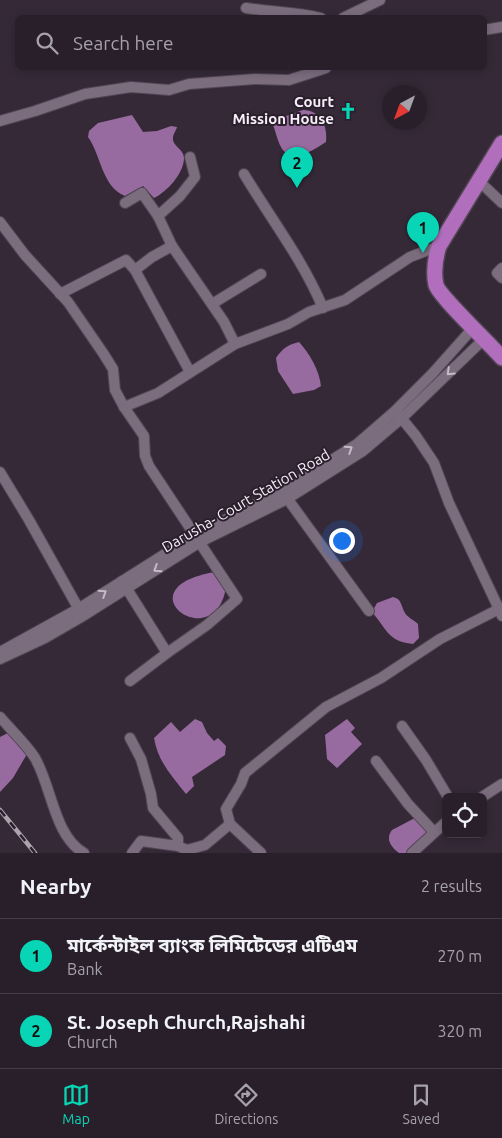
<!DOCTYPE html>
<html lang="en">
<head>
<meta charset="utf-8">
<style>
  :root { --surface:#281f2a; --page:#342c36; --text:#f1f3f6; --muted:#a5a2a8; --line:#443d47; --accent:#08d5b5 }
  body { margin:0; font-family:Ubuntu,"Noto Sans Bengali",sans-serif; background:var(--page); color:var(--text) }
  .controls { position:absolute; right:15px; bottom:15px; display:grid; overflow:hidden; border-radius:8px; box-shadow:0 2px 8px #0003 }
  .controls button { width:45px; height:45px; display:grid; place-items:center; padding:0; border:0; border-bottom:1px solid var(--line); background:var(--surface); color:var(--text); font:25px sans-serif }
  .compass { position:absolute; left:382px; top:85px; width:45px; height:45px; border-radius:50%; background:var(--surface); box-shadow:0 2px 8px #0003; rotate:221deg }
  .you { position:absolute; left:341px; top:540px; width:18px; height:18px; margin:-12px; border:4px solid #fff; border-radius:50%; background:#1a73e8; box-shadow:0 0 0 8px #1a73e833 }
  .badge { display:grid; place-items:center; width:32px; height:32px; border-radius:50%; background:var(--accent); color:#111; font-size:16px; font-weight:700 }
  .pin { position:absolute; translate:-50% -41px; filter:drop-shadow(0 1px 2px #0008) }
  .pin::after { content:''; position:absolute; top:26px; width:18px; height:15px; background:inherit; clip-path:polygon(0 0,100% 0,50% 100%) }
  .list { margin:0; padding:0; list-style:none }
  h2 { display:flex; justify-content:space-between; align-items:center; height:65px; margin:0; padding:0 20px; font-size:21px }
  h2 small { font-size:16px; font-weight:400; color:var(--muted) }
  .list li { display:grid; grid-template-columns:32px 1fr auto; gap:15px; align-items:center; box-sizing:border-box; height:75px; padding:0 20px; border-top:1px solid var(--line) }
  .list b { display:block; font-size:19px; white-space:nowrap }
  .list p { margin:0; font-size:16px; white-space:nowrap; color:var(--muted) }
  .list em { font-size:16px; font-style:normal; color:var(--muted) }
  .icon { flex:none; width:28px; height:28px; fill:none; stroke:currentColor; stroke-width:2; stroke-linecap:round; stroke-linejoin:round }
  .map { position:relative; flex:none; width:502px; height:853px; overflow:hidden }
  .search { position:absolute; background:var(--surface); box-shadow:0 2px 8px #0003; left:15px; right:15px; top:15px; height:55px; display:flex; align-items:center; gap:12px; box-sizing:border-box; padding:0 18px; border-radius:8px; color:var(--muted); font-size:19px }
  .sheet { height:215px; background:var(--surface) }
  nav { display:flex; justify-content:space-around; align-items:center; box-sizing:border-box; height:70px; border-top:1px solid var(--line); background:var(--surface); font-size:14px; color:var(--muted) }
  nav a { display:grid; justify-items:center; gap:2px }
  nav .on { color:var(--accent) }
  .map>svg:first-child { display:block }
  .water { fill:#986ba0 }
  .lines { fill:none; stroke-linecap:round; stroke-linejoin:round }
  .minor-casing { stroke:#514653; stroke-width:12 }
  .highway-casing { stroke:#514653; stroke-width:18 }
  .minor { stroke:#7b6c7e; stroke-width:10 }
  .highway { stroke:#b16ebd; stroke-width:15 }
  .rail-casing { stroke:#ada3af; stroke-width:4.5 }
  .rail { stroke:#2b1f2d; stroke-width:2.5; stroke-dasharray:8; stroke-linecap:butt }
  .oneway { stroke:#c5bac7 }
  .labels { text-anchor:middle; stroke-width:4; stroke-linejoin:round; paint-order:stroke }
  .poi-label { font-size:15px; font-weight:bold; fill:#f6eef8; stroke:#2b1f2d; text-anchor:end }
  .street-label { font-size:15px; fill:#f6eef8; stroke:#2b1f2d }
</style>
</head>
<body>
<div class="map">
<svg width="502" height="853" viewBox="0 0 502 853">
  <rect width="100%" height="100%" fill="#352938"/>
  <g class="water">
    <path d="M303 110C321 110 328 127 326 142 314 150 291 165 281 147 277 140 276 132 273 125L286 116Z"/>
    <path d="M132 115 143 132 157 131 171 126 177 127C176 131 173 134 173 138 172 146 184 149 184 158 184 173 167 192 154 198L143 186 125 196C102 187 101 155 88 137L89 131 98 123Z"/>
    <path d="M299 342C310 354 319 370 321 386L314 390 293 394 278 371 276 358C282 349 287 345 299 342Z"/>
    <path d="M215 572 226 587C215 658 119 588 215 572Z"/>
    <path d="M393 597C402 599 401 606 405 613 408 618 414 620 418 624L419 638 413 644C387 641 387 629 372 612L377 603Z"/>
    <path d="M195 719 202 722 207 733 214 741 218 738 226 746 225 755 192 777 194 786 186 794C172 776 158 762 154 738L171 722 180 732Z"/>
    <polygon points="347,719 355,728 351,732 362,744 337,768 327,759 325,735"/>
    <polygon points="8,733 27,754 13,778 0,792 0,737"/>
    <path d="M413 819H417L428 832 408 853H399C391 847 385 839 392 830Z"/>
  </g>
  <g class="lines">
    <g class="minor-casing">
      <g id="minor">
        <path d="M246 8C271 12 296 12 321 18"/>
        <polyline points="343,18 380,0"/>
        <polyline points="484,30 502,27"/>
        <polyline points="0,121 35,111 85,94 131,87 169,90 189,84 255,79 289,80 326,68"/>
        <path d="M244 174C271 219 303 260 323 308"/>
        <polyline points="480,182 502,203"/>
        <polyline points="125,203 142,193 158,216 172,246"/>
        <polyline points="158,216 180,196 195,177 190,157"/>
        <polyline points="0,222 25,255 68,302 103,353 113,369 115,390 124,407 144,436 145,456 149,466 237,599 207,625 167,653 122,581"/>
        <polyline points="502,268 497,273 502,278"/>
        <polyline points="135,270 152,257 172,246 224,322 235,344"/>
        <polyline points="60,294 126,260 135,270 190,372"/>
        <polyline points="212,304 261,274"/>
        <polyline points="124,407 158,393 235,344 288,324 309,312 345,300 410,257 439,246"/>
        <polyline points="398,414 416,436 434,463 449,503 499,609"/>
        <polyline points="0,472 29,520 81,613"/>
        <polyline points="284,494 369,611"/>
        <polyline points="0,652 78,609 195,535 283,491 357,444 395,411 432,374 473,328"/>
        <polyline points="0,659 45,638 83,616 200,542 287,499 363,451 402,418 485,338"/>
        <polyline points="130,681 167,653"/>
        <path d="M0 717C11 730 27 745 35 758 52 787 54 836 84 853"/>
        <polyline points="402,726 426,760 448,797"/>
        <polyline points="130,738 141,759 151,794 153,808 178,838 178,846"/>
        <polyline points="376,761 408,804 434,832"/>
        <polyline points="482,797 502,784"/>
        <polyline points="230,824 226,809 241,784 245,773 326,707 381,678 440,639 499,609 502,616"/>
        <polyline points="132,853 141,841 178,846 187,850 205,845 230,824 261,853"/>
        <polyline points="412,853 446,822"/>
      </g>
    </g>
    <g class="highway-casing">
      <path id="highway" d="M502 143 439 246C435 259 433 271 436 285 439 296 491 345 502 358"/>
    </g>
    <use href="#minor" class="minor"/>
    <use href="#highway" class="highway"/>
    <g class="rail-casing">
      <polyline id="rail" points="0,810 35,853"/>
    </g>
    <use href="#rail" class="rail"/>
  </g>
  <defs><path id="oneway-chevron" d="M-2-3.5L2.5 0L-2 3.5" fill="none" stroke-width="1.6" stroke-linecap="round" stroke-linejoin="round" transform="scale(1.25)"/></defs>
  <g class="oneway">
    <use href="#oneway-chevron" transform="translate(450 372) rotate(136)"/>
    <use href="#oneway-chevron" transform="translate(349 449) rotate(-33)"/>
    <use href="#oneway-chevron" transform="translate(157 569) rotate(147)"/>
    <use href="#oneway-chevron" transform="translate(103 593) rotate(-33)"/>
  </g>
  <defs>
    <g id="church-bare" transform="scale(1.35)"><path d="M-1.2-6h2.4v3.5h3.3v2.4h-3.3V6h-2.4V-.1h-3.3v-2.4h3.3Z" fill="#08d5b5" stroke="#2b1f2d" stroke-width="2.5" paint-order="stroke"/></g>
  </defs>
  <g fill-rule="evenodd">
    <use href="#church-bare" x="348" y="111"/>
  </g>
  <g class="labels">
    <g class="poi-label">
      <text x="334" y="107">Court<tspan x="334" dy="17">Mission House</tspan></text>
    </g>
    <g class="street-label">
      <text transform="translate(246 501) rotate(-30)" y="5">Darusha- Court Station Road</text>
    </g>
  </g>
</svg>
<div class="controls">
<button><svg class="icon" aria-label="locate" viewBox="0 0 24 24"><circle cx="12" cy="12" r="6"/><path d="M12 2v4M12 18v4M2 12h4M18 12h4"/></svg></button>
</div>
<svg class="compass" viewBox="-18 -18 36 36"><path d="M0-13l5 13h-10z" fill="#e53935"/><path d="M0 13l5-13h-10z" fill="#a5a2a8"/></svg>
<div class="you"></div>
<div class="pin badge" style="left:423px;top:253px">1</div>
<div class="pin badge" style="left:297px;top:188px">2</div>
<div class="search"><svg class="icon" aria-label="search" viewBox="0 0 24 24"><circle cx="10" cy="10" r="6"/><path d="M15 15l6 6"/></svg>Search here</div>
</div>
<section class="sheet">
<h2>Nearby<small>2 results</small></h2>
<ul class="list">
<li><span class="badge">1</span><div><b>মার্কেন্টাইল ব্যাংক লিমিটেডের এটিএম</b><p>Bank</p></div><em>270 m</em></li>
<li><span class="badge">2</span><div><b>St. Joseph Church,Rajshahi</b><p>Church</p></div><em>320 m</em></li>
</ul>
</section>
<nav>
<a class="on"><svg class="icon" aria-label="map" viewBox="0 0 24 24"><path d="M3 6l6-2 6 2 6-2v14l-6 2-6-2-6 2zM9 4v14M15 6v14"/></svg>Map</a>
<a><svg class="icon" aria-label="directions" viewBox="0 0 24 24"><path d="M12 3l9 9-9 9-9-9zM9 14v-3h6M13 9l2 2-2 2"/></svg>Directions</a>
<a><svg class="icon" aria-label="saved" viewBox="0 0 24 24"><path d="M7 4h10v16l-5-4-5 4z"/></svg>Saved</a>
</nav>
</body>
</html>
